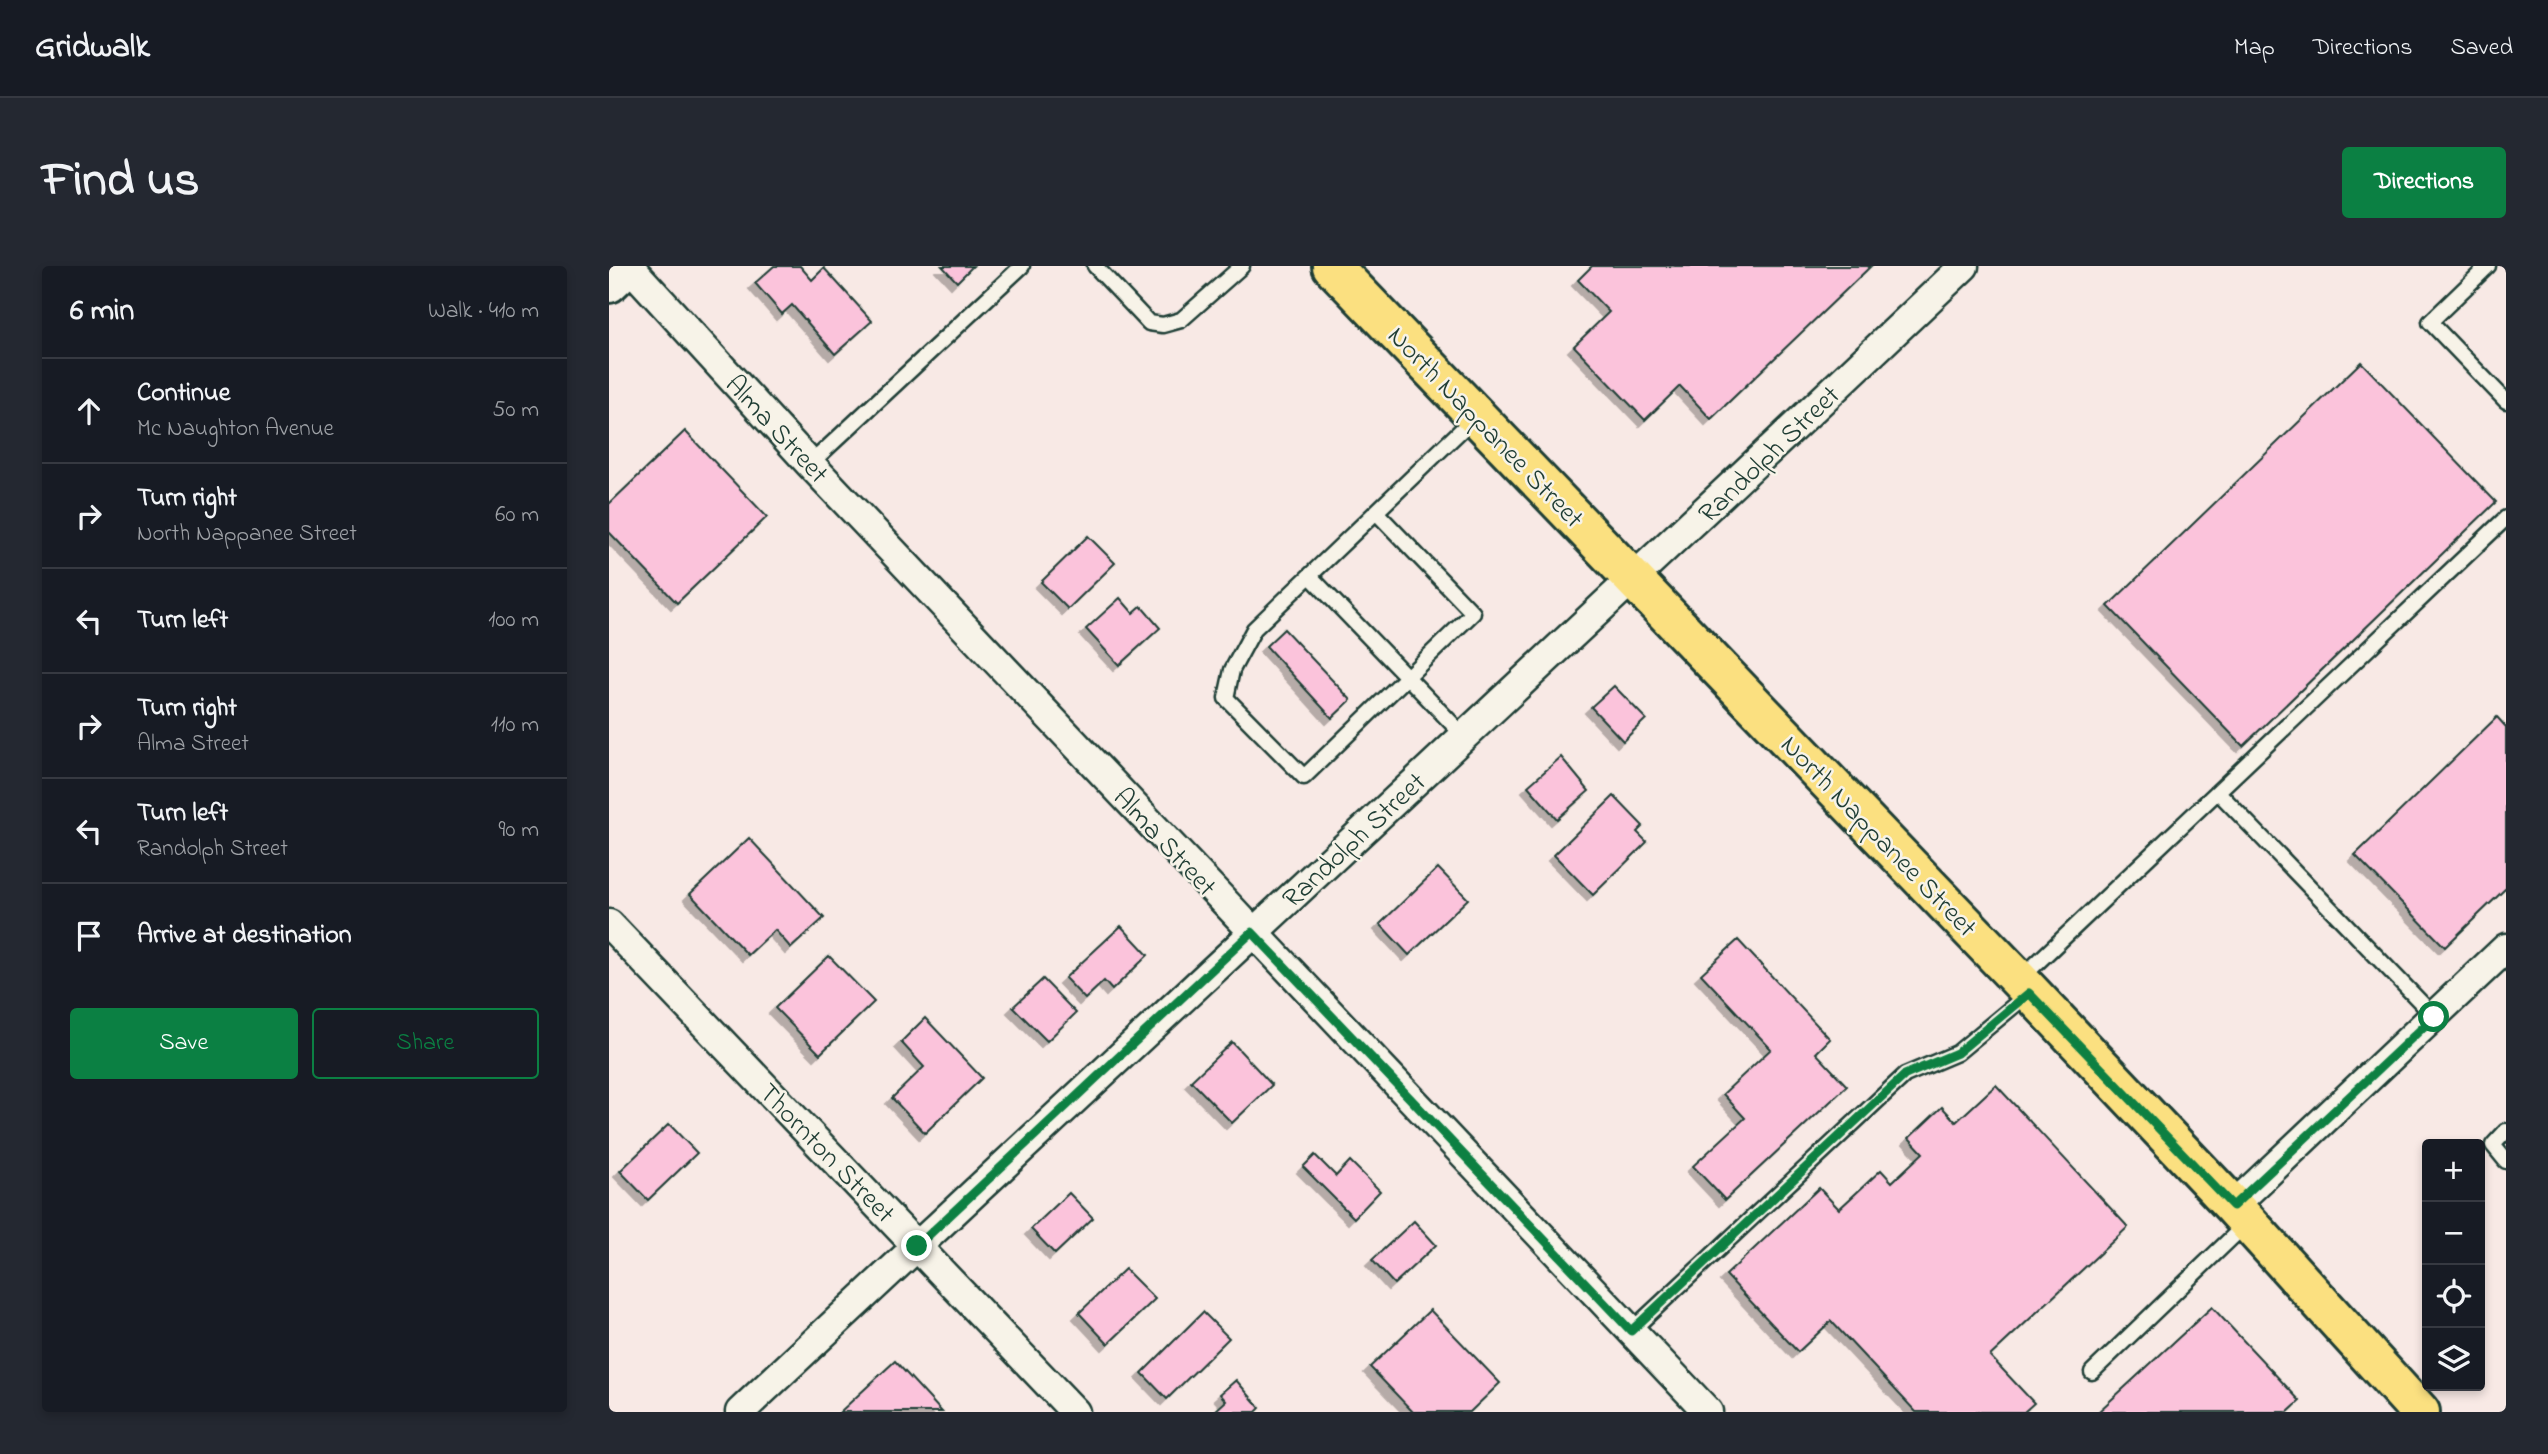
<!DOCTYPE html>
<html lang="en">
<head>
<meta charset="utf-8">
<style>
  :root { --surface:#171b24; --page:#242831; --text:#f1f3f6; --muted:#9ea1a6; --line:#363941; --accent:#0b8043 }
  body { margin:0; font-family:"Indie Flower",sans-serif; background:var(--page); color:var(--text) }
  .controls { position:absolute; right:21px; bottom:21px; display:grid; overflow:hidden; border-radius:7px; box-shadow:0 4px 10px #0003 }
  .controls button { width:63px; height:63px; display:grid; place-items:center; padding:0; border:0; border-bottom:2px solid var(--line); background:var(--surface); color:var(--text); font:35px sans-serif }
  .stop { position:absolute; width:21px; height:21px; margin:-16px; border:5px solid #0b8043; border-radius:50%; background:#fff }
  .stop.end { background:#0b8043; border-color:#fff; box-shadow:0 2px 7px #0008 }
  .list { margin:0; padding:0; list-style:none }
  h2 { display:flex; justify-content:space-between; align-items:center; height:91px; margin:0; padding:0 28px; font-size:30px }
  h2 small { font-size:23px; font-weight:400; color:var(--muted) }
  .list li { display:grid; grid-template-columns:46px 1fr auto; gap:21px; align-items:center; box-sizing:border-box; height:105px; padding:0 28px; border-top:2px solid var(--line) }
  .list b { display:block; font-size:26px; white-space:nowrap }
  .list p { margin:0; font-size:23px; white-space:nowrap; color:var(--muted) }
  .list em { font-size:23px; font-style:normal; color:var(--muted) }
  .actions { display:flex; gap:14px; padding:21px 28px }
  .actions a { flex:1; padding:16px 0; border:2px solid var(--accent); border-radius:7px; text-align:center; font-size:24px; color:var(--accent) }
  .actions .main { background:var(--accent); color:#fff }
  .icon { flex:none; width:38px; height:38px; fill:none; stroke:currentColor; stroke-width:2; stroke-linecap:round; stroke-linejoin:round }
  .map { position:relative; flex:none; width:1897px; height:1146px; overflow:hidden; border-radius:7px }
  header { display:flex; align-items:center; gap:42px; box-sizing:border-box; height:98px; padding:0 35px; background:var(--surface); border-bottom:2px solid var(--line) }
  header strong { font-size:33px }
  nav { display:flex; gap:38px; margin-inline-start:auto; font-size:24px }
  .intro { display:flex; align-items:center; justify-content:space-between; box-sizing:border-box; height:168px; padding:0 42px }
  h1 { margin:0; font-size:49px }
  .button { padding:18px 32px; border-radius:7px; background:var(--accent); color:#fff; font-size:24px; font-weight:700 }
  main { display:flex; gap:42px; padding:0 42px }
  aside { flex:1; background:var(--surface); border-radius:7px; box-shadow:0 4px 10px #0003 }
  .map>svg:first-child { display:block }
  .building { fill:#fbc3db; stroke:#1f3d34; stroke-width:2; filter:url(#shadow) }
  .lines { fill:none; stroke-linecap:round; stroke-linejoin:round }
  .lane-casing { stroke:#1f3d34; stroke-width:19 }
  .street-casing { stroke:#1f3d34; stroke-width:33 }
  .secondary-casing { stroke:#1f3d34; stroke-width:44 }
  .primary-casing { stroke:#1f3d34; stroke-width:44 }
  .lane { stroke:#f7f3e8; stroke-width:14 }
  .street { stroke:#f7f3e8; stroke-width:28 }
  .secondary { stroke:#f7f3e8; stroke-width:38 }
  .primary { stroke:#fbe080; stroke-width:38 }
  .route { stroke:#0b8043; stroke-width:9 }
  .labels { text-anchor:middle; stroke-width:5; stroke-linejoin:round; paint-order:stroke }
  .street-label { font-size:28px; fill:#1f3d34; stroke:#f7f3e8 }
</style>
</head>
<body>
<header>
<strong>Gridwalk</strong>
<nav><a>Map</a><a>Directions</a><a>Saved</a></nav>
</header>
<div class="intro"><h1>Find us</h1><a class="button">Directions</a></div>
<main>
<aside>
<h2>6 min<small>Walk · 410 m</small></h2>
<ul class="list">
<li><svg class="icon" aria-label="ahead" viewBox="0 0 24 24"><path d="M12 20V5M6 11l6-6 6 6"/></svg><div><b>Continue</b><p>Mc Naughton Avenue</p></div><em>50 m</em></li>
<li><svg class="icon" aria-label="right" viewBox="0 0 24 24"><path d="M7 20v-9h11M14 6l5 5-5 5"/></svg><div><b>Turn right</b><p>North Nappanee Street</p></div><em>60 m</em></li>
<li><svg class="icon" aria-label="left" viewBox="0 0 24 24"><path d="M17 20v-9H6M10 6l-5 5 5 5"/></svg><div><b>Turn left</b></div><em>100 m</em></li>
<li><svg class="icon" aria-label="right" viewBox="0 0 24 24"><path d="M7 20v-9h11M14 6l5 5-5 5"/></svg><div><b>Turn right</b><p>Alma Street</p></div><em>110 m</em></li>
<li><svg class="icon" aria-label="left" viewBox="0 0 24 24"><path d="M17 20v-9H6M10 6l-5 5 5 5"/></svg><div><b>Turn left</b><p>Randolph Street</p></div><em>90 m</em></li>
<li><svg class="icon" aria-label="arrive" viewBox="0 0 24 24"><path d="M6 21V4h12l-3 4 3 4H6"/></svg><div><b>Arrive at destination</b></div></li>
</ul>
<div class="actions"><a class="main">Save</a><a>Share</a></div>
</aside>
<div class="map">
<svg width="1897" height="1146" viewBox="0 0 1897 1146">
  <defs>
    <filter id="shadow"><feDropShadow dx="-6" dy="6" stdDeviation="0" flood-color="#0004"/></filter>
  </defs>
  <rect width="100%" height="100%" fill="#f8e9e5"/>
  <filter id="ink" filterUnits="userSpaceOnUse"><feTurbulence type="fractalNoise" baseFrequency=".0143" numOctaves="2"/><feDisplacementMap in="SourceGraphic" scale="14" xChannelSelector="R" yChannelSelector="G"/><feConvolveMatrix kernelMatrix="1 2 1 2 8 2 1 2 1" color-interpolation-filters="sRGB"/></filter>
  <g filter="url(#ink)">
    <g class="building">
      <polygon points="165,0 191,0 203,14 215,2 263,55 226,88 183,39 173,48 146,17"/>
      <polygon points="333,0 364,0 348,16"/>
      <polygon points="983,0 1262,0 1102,153 1071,120 1036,154 965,80 1000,46 969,14"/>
      <polygon points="1752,96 1887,236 1634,480 1499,340"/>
      <polygon points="76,165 158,251 68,337 0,266 0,238"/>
      <polygon points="479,270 506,297 459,343 432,316"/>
      <polygon points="511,332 524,347 532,340 551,362 510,399 477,363"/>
      <polygon points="675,363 742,434 723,452 657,380"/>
      <polygon points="1005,420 1037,453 1014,475 982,441"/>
      <polygon points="1888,451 1897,461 1897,622 1836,681 1746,589"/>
      <polygon points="952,491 980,525 948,553 919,520"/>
      <polygon points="1005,530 1034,560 1028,566 1038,576 984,629 945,589"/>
      <polygon points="140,572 215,652 182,682 166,664 139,689 81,628"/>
      <polygon points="829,602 859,633 800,689 771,658"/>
      <polygon points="512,660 539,689 503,724 495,715 476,733 456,712"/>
      <polygon points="1129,674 1221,773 1207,787 1238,820 1116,934 1084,900 1136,852 1114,828 1162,783 1092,708"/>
      <polygon points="220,690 265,736 211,788 166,742"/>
      <polygon points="434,713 467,747 438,775 404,741"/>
      <polygon points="316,752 373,812 316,867 283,832 315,801 292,776"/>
      <polygon points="623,776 663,819 623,857 582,815"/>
      <polygon points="1387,819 1519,961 1381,1090 1425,1137 1415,1146 1307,1146 1222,1055 1189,1086 1117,1009 1210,922 1230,943 1272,904 1283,916 1314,887 1300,872 1333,841 1347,856"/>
      <polygon points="60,858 88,887 39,934 11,905"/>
      <polygon points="706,889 727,910 741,895 771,925 745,952 694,901"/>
      <polygon points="460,927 484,952 446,988 422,963"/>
      <polygon points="805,955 827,979 785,1018 763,994"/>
      <polygon points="516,1003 546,1033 499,1078 470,1047"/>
      <polygon points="1603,1041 1691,1135 1679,1146 1489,1146"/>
      <polygon points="821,1044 891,1117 861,1146 804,1146 761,1101"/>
      <polygon points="594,1046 620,1072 558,1133 533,1107"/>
      <polygon points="286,1095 333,1146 231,1146"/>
      <polygon points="627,1114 651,1142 647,1146 605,1146 617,1135 611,1128"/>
    </g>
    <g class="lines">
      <g class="lane-casing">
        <g id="lane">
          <polyline points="486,0 540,57 554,59 572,54 633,0"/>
          <polyline points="1879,0 1821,56 1897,135"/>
          <polyline points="201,198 413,0"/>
          <polyline points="767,246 864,347 695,511 617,432 623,404 645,363 867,150"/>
          <polyline points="701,310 855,470"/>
          <polyline points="1609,526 1825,750"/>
          <polyline points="1411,713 1897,252"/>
          <polyline points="1897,865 1884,879 1897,895"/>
          <polyline points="1022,1065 1296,809 1348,787 1419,728"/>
          <polyline points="1483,1106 1638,957"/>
        </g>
      </g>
      <g class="street-casing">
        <g id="street">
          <polyline points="20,0 201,198 1099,1146"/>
          <polyline points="0,658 466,1146"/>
          <polyline points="1624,940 1897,682"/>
          <path d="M131 1146C539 763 950 385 1355 0"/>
        </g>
      </g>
      <g class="secondary-casing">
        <polyline id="secondary" points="0,17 18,0"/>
      </g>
      <g class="primary-casing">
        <polyline id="primary" points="723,0 1410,714 1624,940 1811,1146"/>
      </g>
      <use href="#lane" class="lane"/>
      <use href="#street" class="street"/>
      <use href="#secondary" class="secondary"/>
      <use href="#primary" class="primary"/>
    </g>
  </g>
  <g class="lines" filter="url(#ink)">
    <polyline class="route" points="308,980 643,666 1022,1065 1296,809 1348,787 1420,727 1624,940 1825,751"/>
  </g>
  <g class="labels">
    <g class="street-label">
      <text transform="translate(878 160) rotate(46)" y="10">North Nappanee Street</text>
      <text transform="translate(169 162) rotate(47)" y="10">Alma Street</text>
      <text transform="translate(1159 187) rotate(-44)" y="10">Randolph Street</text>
      <text transform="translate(1271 569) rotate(46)" y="10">North Nappanee Street</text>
      <text transform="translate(744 573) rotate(-43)" y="10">Randolph Street</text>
      <text transform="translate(557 575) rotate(47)" y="10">Alma Street</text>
      <text transform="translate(219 886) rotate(46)" y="10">Thornton Street</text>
    </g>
  </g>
</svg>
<div class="controls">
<button>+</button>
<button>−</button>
<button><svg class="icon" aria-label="locate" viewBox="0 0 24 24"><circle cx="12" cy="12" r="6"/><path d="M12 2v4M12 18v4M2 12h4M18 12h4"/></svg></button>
<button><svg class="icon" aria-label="layers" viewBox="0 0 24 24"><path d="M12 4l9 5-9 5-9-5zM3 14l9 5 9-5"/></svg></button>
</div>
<div class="stop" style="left:1825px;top:751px"></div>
<div class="stop end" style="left:308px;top:980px"></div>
</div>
</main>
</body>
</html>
